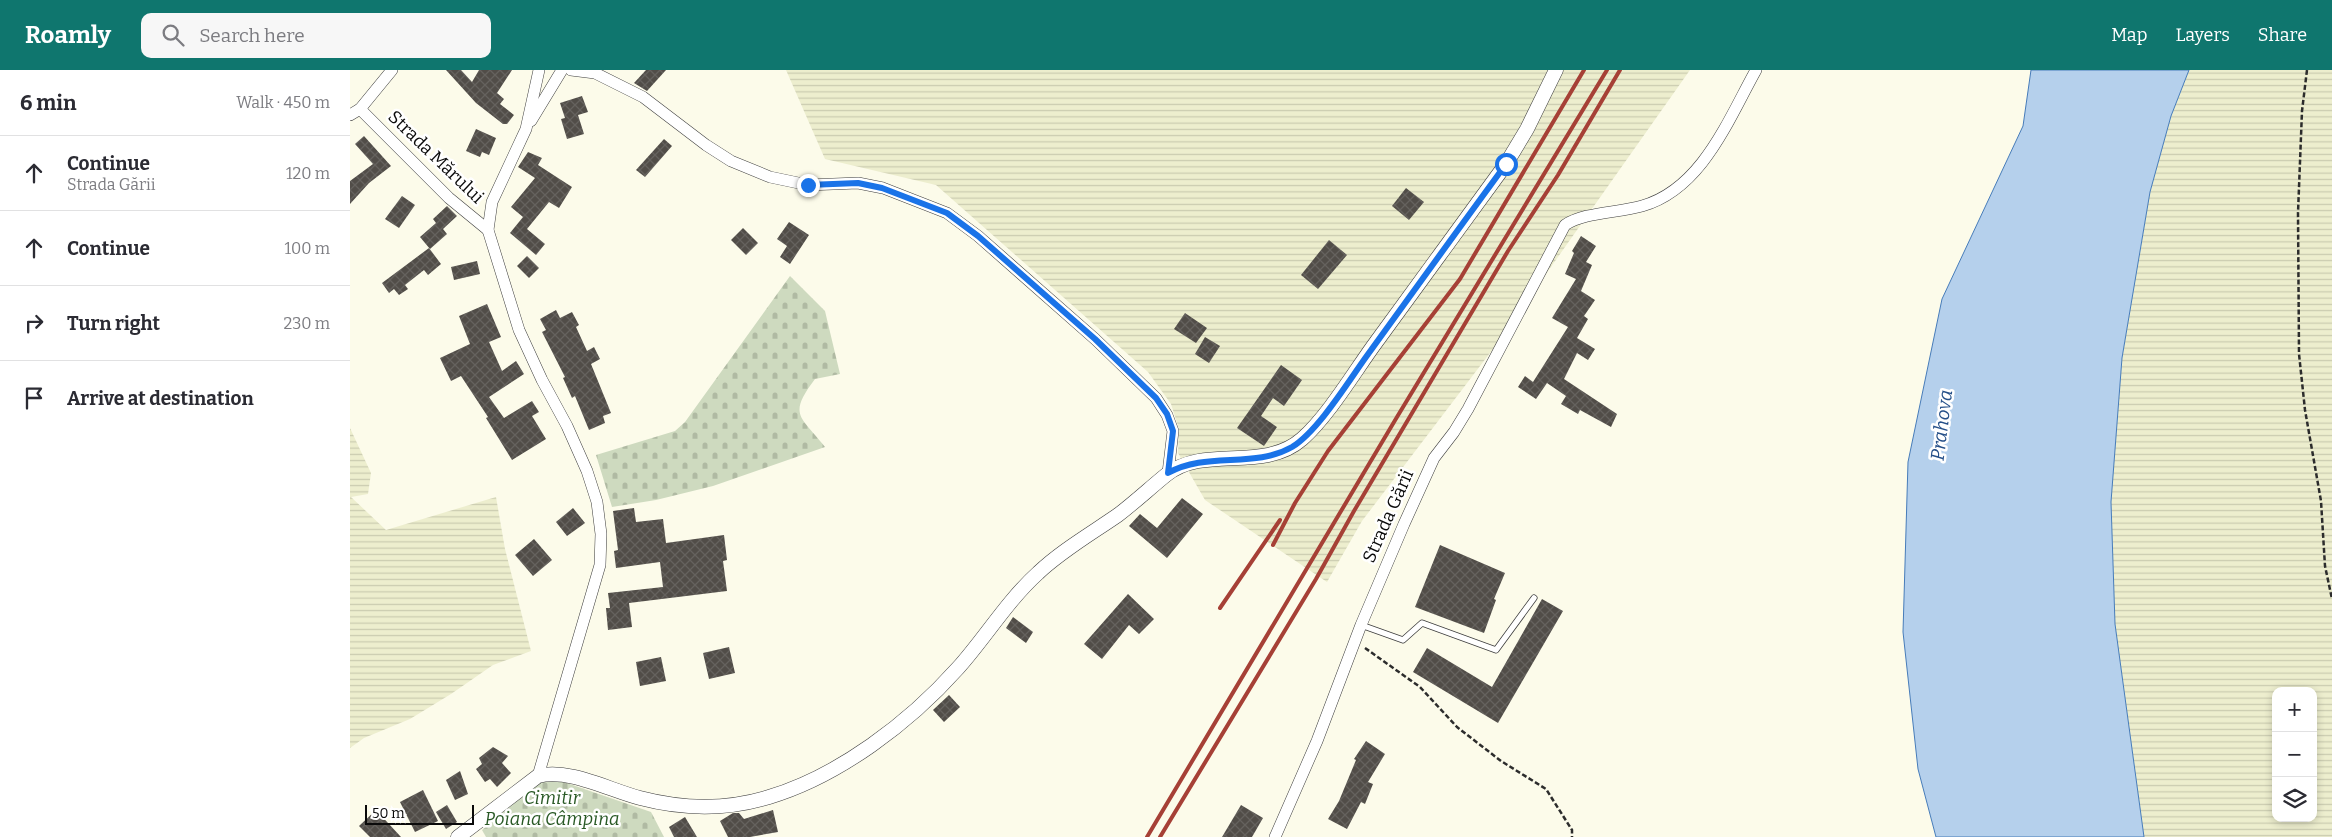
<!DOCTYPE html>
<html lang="en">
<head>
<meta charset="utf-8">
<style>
  :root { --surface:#fff; --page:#f7f7f7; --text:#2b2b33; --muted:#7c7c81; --line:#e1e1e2; --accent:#0f766e }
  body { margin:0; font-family:Bitter,serif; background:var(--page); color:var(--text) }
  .controls { position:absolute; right:15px; bottom:15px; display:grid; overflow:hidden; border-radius:10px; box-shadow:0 2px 8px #0003 }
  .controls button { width:45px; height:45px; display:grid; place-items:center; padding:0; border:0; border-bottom:1px solid var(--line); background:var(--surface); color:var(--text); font:25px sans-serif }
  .scale { position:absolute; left:15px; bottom:12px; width:109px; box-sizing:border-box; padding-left:5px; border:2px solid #0a0a0a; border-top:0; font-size:14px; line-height:18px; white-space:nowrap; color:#0a0a0a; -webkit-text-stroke:4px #fff; paint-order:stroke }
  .stop { position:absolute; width:15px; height:15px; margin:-11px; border:4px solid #1a73e8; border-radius:50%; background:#fff }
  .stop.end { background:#1a73e8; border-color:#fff; box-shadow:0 1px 5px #0008 }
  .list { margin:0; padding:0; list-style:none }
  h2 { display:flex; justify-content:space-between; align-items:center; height:65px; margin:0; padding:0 20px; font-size:21px }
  h2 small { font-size:16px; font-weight:400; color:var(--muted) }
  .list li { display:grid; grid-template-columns:32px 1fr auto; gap:15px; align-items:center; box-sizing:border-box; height:75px; padding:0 20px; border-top:1px solid var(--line) }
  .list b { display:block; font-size:19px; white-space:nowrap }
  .list p { margin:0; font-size:16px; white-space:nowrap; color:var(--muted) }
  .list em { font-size:16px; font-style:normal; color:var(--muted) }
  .icon { flex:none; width:28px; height:28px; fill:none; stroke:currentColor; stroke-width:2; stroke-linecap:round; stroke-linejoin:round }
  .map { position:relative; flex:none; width:1982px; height:767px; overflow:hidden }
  header { display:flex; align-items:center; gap:30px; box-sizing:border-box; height:70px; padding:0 25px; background:var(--accent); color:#fff }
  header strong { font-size:24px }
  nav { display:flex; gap:28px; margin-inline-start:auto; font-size:18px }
  .search { width:350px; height:45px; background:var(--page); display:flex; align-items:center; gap:12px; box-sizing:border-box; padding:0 18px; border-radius:10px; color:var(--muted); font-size:19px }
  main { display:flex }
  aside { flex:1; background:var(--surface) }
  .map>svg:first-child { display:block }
  .farmland { fill:url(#farmland-rules); fill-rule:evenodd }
  .cemetery { fill:url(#cemetery-stones) }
  .water { fill:#b5d0ec; stroke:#477cb9 }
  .building { fill:url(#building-cross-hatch) }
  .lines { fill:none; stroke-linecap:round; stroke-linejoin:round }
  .service-casing { stroke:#3d3d3d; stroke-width:7 }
  .minor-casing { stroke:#3d3d3d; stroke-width:12 }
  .tertiary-casing { stroke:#3d3d3d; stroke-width:15 }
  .path { stroke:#2c2c2c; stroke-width:2.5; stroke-dasharray:5 2.5; stroke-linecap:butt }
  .service { stroke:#fff; stroke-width:5.5 }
  .minor { stroke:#fff; stroke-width:11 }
  .tertiary { stroke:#fff; stroke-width:14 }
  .rail { stroke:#a64036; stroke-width:4 }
  .route { stroke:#1a73e8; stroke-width:6 }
  .labels { text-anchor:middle; stroke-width:5; stroke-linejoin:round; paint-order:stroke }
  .street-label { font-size:18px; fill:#0a0a0a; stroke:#fff }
  .park-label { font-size:18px; font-style:italic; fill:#285824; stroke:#fff }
  .water-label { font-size:19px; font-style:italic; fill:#265089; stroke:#fff }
</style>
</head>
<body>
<header>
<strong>Roamly</strong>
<div class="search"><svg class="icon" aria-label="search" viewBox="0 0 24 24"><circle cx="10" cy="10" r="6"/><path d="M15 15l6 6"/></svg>Search here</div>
<nav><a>Map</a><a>Layers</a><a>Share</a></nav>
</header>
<main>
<aside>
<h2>6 min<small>Walk · 450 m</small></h2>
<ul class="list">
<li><svg class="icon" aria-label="ahead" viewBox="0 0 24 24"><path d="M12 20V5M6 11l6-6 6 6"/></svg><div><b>Continue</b><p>Strada Gării</p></div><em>120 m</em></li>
<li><svg class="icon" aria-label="ahead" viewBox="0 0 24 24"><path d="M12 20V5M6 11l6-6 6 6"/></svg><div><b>Continue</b></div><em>100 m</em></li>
<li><svg class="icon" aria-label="right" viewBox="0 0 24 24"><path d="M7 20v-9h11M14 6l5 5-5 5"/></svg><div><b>Turn right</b></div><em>230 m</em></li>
<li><svg class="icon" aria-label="arrive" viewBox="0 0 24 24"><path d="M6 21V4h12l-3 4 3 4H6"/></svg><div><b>Arrive at destination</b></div></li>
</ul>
</aside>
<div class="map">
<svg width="1982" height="767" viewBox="0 0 1982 767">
  <defs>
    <pattern id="farmland-rules" width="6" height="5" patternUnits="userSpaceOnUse" patternTransform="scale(1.25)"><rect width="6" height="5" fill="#edeece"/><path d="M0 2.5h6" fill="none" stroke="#cacbb0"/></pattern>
    <pattern id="cemetery-stones" width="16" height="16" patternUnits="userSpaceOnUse" patternTransform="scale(1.25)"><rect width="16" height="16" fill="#cedabf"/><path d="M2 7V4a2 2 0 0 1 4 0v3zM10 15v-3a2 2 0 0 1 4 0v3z" fill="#b0baa3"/></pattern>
    <pattern id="building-cross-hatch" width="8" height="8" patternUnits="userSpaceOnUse" patternTransform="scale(1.25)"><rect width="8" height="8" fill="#514d48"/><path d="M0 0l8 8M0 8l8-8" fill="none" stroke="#65625e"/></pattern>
  </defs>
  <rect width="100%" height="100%" fill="#fcfbea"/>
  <g class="farmland">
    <polygon points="436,0 1340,0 1143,279 1012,451 977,512 855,430 828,383 829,359 821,334 798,302 586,115 475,89"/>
    <path d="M1839 0H1982V767H1794L1765 554 1761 432 1772 288 1800 122 1821 46ZM1926 621H1963V748H1926Z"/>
    <polygon points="0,358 21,403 18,424 1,427 36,460 146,427 155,479 181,581 143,595 101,624 60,649 14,668 0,678"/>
  </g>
  <g class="cemetery">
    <path d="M440 206 475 241 490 304 465 309C437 346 451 346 475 377L363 416 306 430 262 437 246 385 325 361 335 352Z"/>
    <polygon points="191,710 208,710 301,742 314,767 136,767 132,760"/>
  </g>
  <polygon class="water" points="1681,0 1839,0 1821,46 1800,122 1772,288 1761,432 1765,554 1794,767 1586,767 1568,699 1553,562 1558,392 1592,229 1673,56"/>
  <g class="building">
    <polygon points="96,0 111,0 122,12 129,0 162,0 147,23 154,29 150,34 164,45 157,54 153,54 126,33"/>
    <polygon points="296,0 316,0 297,21 284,13"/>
    <polygon points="232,26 238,42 228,45 234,64 217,69 211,49 215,48 210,33"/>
    <polygon points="126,59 146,68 139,85 132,82 130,87 116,81"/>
    <polygon points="14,66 41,96 19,113 0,134 0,111 23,94 5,74"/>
    <polygon points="314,69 322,76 295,107 286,100"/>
    <polygon points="178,82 192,88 188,95 222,117 209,138 199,132 177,159 195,174 186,185 160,163 173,147 161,137 185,108 168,97"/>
    <polygon points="1056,118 1074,132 1059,150 1042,136"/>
    <polygon points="52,126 65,135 49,158 35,149"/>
    <polygon points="97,136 107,146 93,159 97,164 80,179 70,167 86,153 83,149"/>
    <polygon points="439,152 459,165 440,194 430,187 437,176 427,169"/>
    <polygon points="393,158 408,173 396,185 381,170"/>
    <polygon points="1231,166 1246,176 1236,192 1242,195 1231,221 1245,230 1234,246 1238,249 1227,268 1245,279 1238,290 1227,283 1214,309 1267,344 1261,357 1230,340 1228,344 1211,334 1216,326 1197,313 1186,329 1168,317 1175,306 1183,312 1218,257 1202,248 1226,209 1215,204 1224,183 1222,181"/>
    <polygon points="979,170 997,185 968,219 951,205"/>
    <polygon points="79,178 91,194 78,205 74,200 55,215 58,219 49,225 44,219 39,223 32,213"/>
    <polygon points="177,186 189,198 179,208 167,196"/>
    <polygon points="127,191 130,204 104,210 101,197"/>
    <polygon points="137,234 151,267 139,272 152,301 166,291 174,304 139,327 154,348 182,331 189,342 182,346 196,369 162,390 136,348 138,347 111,306 101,311 90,288 120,274 109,246"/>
    <polygon points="206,240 210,248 222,242 229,255 226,257 237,281 244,277 250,289 241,294 261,343 253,346 255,353 239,360 225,326 222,328 213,308 215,307 192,262 196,260 190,249"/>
    <polygon points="835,243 857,258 846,273 824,259"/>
    <polygon points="855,267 870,276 859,293 845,284"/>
    <polygon points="931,295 952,310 934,336 923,328 911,346 927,357 914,376 887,358"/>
    <polygon points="832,428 853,444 817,488 779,456 790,444 807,458"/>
    <polygon points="223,438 235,453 217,466 206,452"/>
    <polygon points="284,438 286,452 313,449 316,473 374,465 377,490 373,491 377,521 279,533 282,557 258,560 256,538 260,538 258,523 313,517 310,492 266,498 264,481 268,480 263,441"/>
    <polygon points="184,469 202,490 183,506 165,485"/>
    <polygon points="1090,475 1155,503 1144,529 1146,530 1134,563 1065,537"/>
    <polygon points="778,524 804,549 789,564 779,555 752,589 734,574"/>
    <polygon points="1192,529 1213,541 1148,653 1063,602 1077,578 1142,617"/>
    <polygon points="663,547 683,562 676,573 656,558"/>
    <polygon points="379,577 385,603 359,609 353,583"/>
    <polygon points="311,587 316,611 290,616 286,592"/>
    <polygon points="599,625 610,637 594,652 583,640"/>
    <polygon points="1016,671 1035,684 1018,712 1023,714 1015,734 1011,732 997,759 978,749 989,731 1006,690 1004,689"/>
    <polygon points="143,677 158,686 152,693 161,703 147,717 140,709 135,712 126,699 132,694 129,688"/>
    <polygon points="110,701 118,724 105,730 96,710"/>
    <polygon points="73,720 88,751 65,762 50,732"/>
    <polygon points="97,735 107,752 96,759 86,742"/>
    <polygon points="891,735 913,748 902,767 872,767"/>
    <polygon points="26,740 51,767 20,767 9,756"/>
    <polygon points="423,740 428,762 400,767 378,767 370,751 383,743 389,743 394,749"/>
    <polygon points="335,747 347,767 324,767 319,757"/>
  </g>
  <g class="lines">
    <g class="service-casing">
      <polyline id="service" points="1011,555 1053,570 1072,553 1146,580 1184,528"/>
    </g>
    <g class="minor-casing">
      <g id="minor">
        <polyline points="221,0 245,3 293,27 356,75 381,91 420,107 458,115 508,113 533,118 597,143 628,166 745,269 806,328 817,345 823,361 818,403"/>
        <polyline points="10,39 99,128 138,160"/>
        <polyline points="0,45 10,39 42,0"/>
        <polyline points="181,51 212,0"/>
        <polyline points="188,706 250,495 251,464 247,432 237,401 217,356 192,310 169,260 138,160 142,132 176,59 189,0"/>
        <path d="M925 767 967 671 1011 555 1054 454 1084 388 1104 362 1118 339 1215 155C1234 142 1268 143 1292 136 1352 119 1378 50 1406 0"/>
      </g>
    </g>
    <g class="tertiary-casing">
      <path id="tertiary" d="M108 767 188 706C219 698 259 720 290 728 332 739 377 740 419 727 489 706 559 653 608 598 635 568 657 531 688 503 711 481 742 463 768 445 785 432 800 418 816 405 855 374 913 403 952 369 978 346 1003 304 1024 275 1068 215 1112 154 1156 94L1177 59 1206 0"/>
    </g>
    <g class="path">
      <polyline points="1957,0 1952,41 1948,143 1949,284 1955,340 1971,431 1975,496 1982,529"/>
      <polyline points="1015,578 1070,617 1107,657 1151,691 1196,719 1222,760 1222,767"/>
    </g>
    <use href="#service" class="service"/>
    <use href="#minor" class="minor"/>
    <use href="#tertiary" class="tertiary"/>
    <g class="rail">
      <polyline points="923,475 945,433 978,381 1110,209 1234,0"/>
      <polyline points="870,538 930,450"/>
      <polyline points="797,767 1047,347 1257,0"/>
      <polyline points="810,767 966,509 1004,441 1158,181 1208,105 1270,0"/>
    </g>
  </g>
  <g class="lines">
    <path class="route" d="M458 115 508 113 532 118 597 143 628 166 745 269 806 328 817 344 823 361 818 403C857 381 904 399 942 377 968 361 998 312 1016 287 1063 222 1109 158 1156 94"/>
  </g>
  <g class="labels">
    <g class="street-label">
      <text transform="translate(86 87) rotate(44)" y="6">Strada Mărului</text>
      <text transform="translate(1038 446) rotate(-66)" y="6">Strada Gării</text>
    </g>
    <g class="park-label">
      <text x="202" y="734">Cimitir<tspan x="202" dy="21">Poiana Câmpina</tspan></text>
    </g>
    <g class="water-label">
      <text transform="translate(1591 355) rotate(-83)" y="7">Prahova</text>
    </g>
  </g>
</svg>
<div class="controls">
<button>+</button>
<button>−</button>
<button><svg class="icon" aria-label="layers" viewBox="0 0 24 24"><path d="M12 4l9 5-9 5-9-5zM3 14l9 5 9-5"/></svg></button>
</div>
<div class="scale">50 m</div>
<div class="stop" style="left:1156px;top:94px"></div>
<div class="stop end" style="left:458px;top:115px"></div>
</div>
</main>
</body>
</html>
